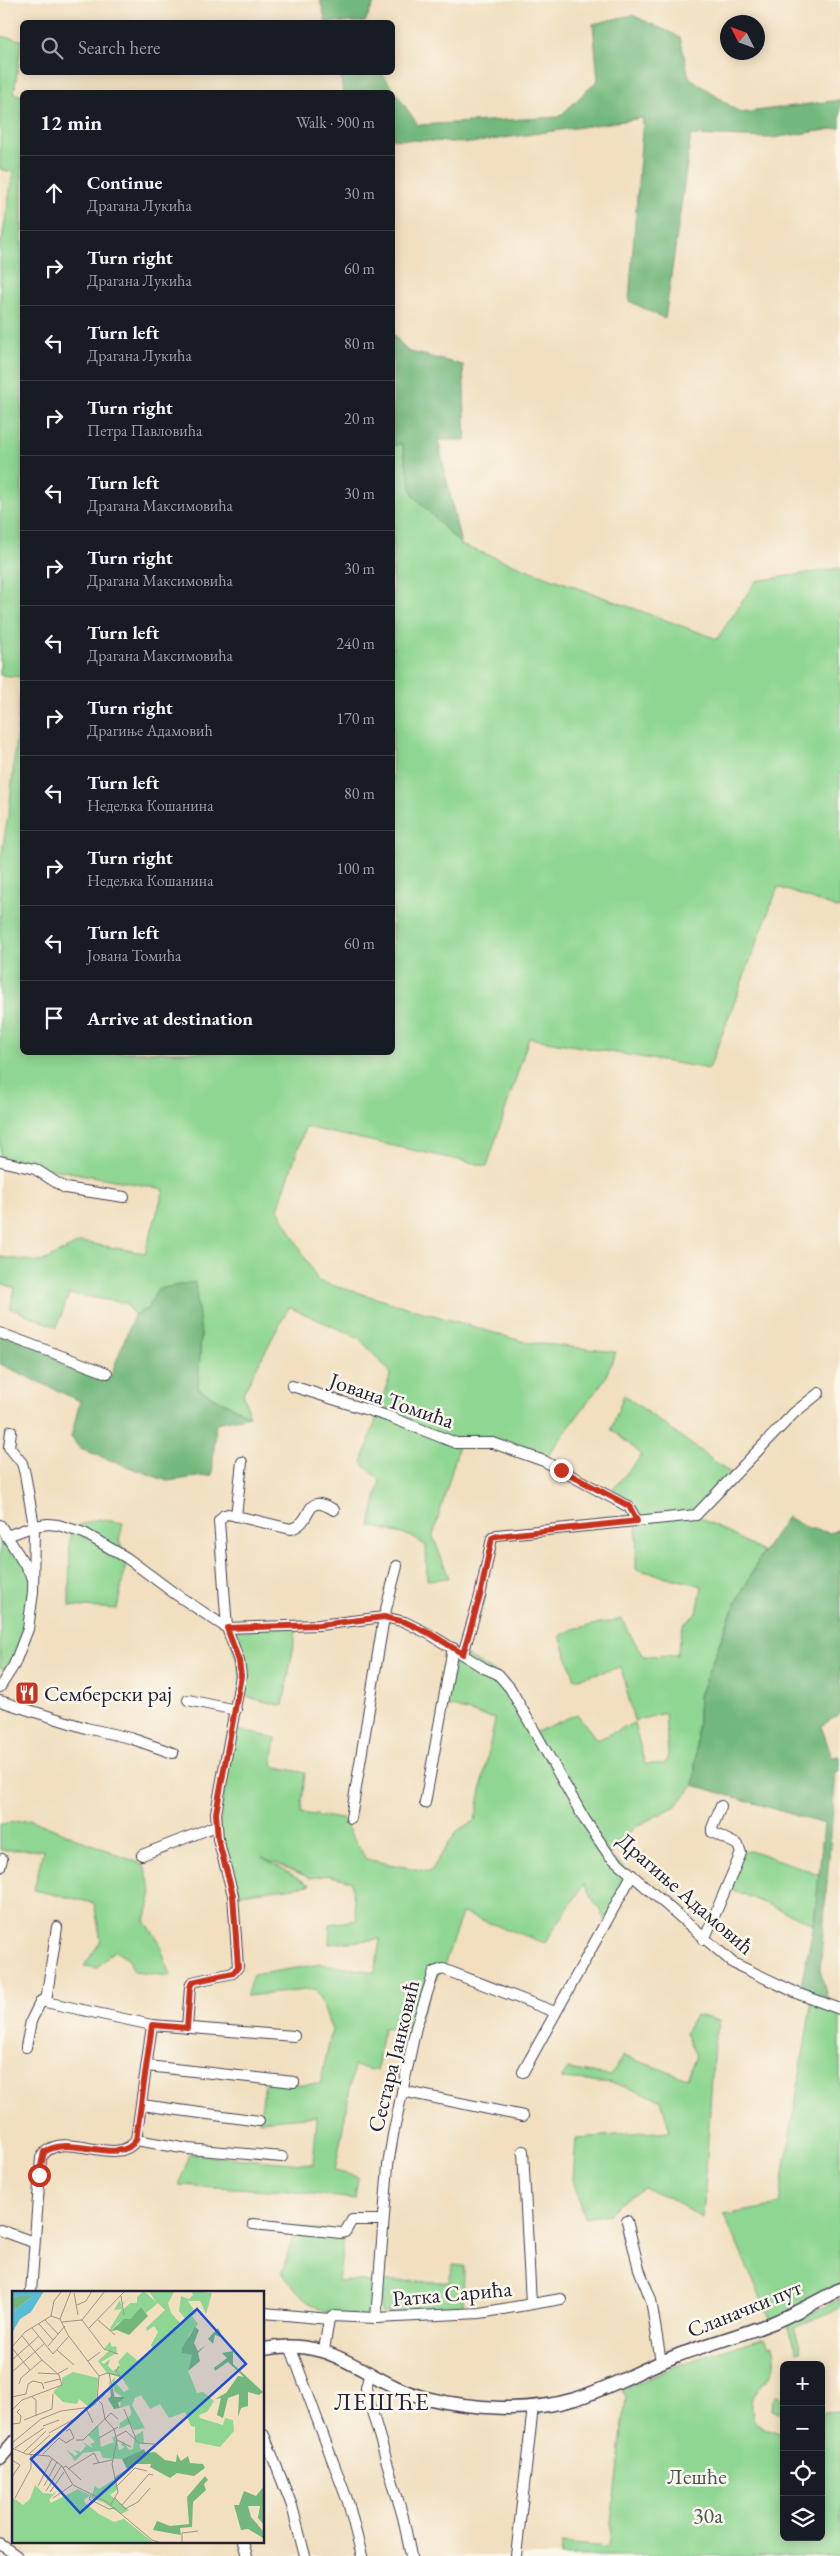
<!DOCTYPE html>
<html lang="en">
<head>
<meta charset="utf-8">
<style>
  :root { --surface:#171b24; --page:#20242c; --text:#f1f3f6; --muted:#9ea1a6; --line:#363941 }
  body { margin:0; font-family:"EB Garamond",serif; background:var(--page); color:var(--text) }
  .controls { position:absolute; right:15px; bottom:15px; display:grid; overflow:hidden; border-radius:8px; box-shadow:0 2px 12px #0003 }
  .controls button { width:45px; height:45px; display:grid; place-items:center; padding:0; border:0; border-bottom:1px solid var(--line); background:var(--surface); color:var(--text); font:25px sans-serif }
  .compass { position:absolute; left:720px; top:15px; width:45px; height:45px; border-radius:50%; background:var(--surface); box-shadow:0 2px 12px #0003; rotate:312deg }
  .stop { position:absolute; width:15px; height:15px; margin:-11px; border:4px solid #c8321e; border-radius:50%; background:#fff }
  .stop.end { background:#c8321e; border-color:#fff; box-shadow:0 1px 5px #0008 }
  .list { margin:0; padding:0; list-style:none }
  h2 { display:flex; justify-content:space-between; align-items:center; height:65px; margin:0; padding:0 20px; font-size:21px }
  h2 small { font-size:16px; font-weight:400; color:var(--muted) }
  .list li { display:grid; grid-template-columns:32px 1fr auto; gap:15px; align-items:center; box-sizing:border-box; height:75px; padding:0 20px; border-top:1px solid var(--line) }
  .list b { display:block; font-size:19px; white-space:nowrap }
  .list p { margin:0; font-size:16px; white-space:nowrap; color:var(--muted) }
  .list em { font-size:16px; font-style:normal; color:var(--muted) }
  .icon { flex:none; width:28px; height:28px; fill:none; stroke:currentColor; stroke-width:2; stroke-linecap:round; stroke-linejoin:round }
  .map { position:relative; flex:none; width:840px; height:2556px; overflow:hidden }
  .search { position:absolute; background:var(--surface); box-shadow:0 2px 12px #0003; left:20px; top:20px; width:375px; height:55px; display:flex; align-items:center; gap:12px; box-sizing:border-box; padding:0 18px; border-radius:8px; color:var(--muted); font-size:19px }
  .panel { position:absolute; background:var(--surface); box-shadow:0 2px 12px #0003; left:20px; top:90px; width:375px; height:965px; border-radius:8px }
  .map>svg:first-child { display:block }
  .green { fill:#8ed691; stroke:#587c66 }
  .forest { fill:#72b77b; stroke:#4a6c5b }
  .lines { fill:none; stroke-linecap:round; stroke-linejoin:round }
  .minor-casing { stroke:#413e4f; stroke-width:12 }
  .tertiary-casing { stroke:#413e4f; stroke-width:15 }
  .minor { stroke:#fff; stroke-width:10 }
  .tertiary { stroke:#fff; stroke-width:12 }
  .route { stroke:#c8321e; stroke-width:6 }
  .labels { text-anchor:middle; stroke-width:5; stroke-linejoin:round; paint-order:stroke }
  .street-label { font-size:22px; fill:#22223b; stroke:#fbf7ec }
  .poi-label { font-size:22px; fill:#22223b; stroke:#fbf7ec; text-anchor:start }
  .park-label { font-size:22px; fill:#425855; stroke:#fbf7ec }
  .quarter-label { font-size:25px; letter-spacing:1px; fill:#22223b; stroke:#fbf7ec }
  .inset-road { fill:none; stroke:#9e938a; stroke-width:1 }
  .view { fill:#1d4ed8; fill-opacity:0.15; stroke:#1d4ed8; stroke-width:2.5 }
  .inset-edge { fill:none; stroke:#22223b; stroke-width:2.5 }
</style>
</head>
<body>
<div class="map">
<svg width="840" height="2556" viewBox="0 0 840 2556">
  <rect width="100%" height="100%" fill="#fbf7ec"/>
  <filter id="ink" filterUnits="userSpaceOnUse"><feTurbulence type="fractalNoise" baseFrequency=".02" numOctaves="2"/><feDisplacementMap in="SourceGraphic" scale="10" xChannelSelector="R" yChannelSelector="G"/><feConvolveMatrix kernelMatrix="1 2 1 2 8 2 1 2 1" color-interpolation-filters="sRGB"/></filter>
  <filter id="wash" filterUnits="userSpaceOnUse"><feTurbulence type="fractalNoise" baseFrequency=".0096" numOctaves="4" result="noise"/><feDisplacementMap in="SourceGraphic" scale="20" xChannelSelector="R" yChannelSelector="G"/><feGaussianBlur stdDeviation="1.12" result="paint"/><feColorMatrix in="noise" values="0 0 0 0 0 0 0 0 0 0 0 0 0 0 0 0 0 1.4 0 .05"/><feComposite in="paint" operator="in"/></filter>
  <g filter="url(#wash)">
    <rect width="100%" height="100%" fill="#f1dfbf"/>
    <g class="green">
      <polygon points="0,36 22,40 14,93 22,96 22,1052 392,1052 393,445 402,444 414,495 461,545 717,639 756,581 840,568 840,909 778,887 709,1069 529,1038 487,1166 305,1127 278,1209 318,1281 525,1342 616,1352 604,1380 544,1461 493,1443 457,1444 457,1453 433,1536 449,1578 427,1580 426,1546 410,1536 370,1526 380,1480 362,1463 391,1373 359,1338 289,1307 243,1393 250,1416 198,1389 201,1334 149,1308 134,1315 126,1303 69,1294 57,1327 10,1308 15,1288 0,1283 0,1257 41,1262 81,1242 145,1253 164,1189 13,1162 0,1163 0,865 10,804 22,677 0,675 0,241 2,241 13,172 0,169"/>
      <polygon points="624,1395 736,1477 696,1515 763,1552 730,1615 699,1696 694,1785 676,1806 635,1827 609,1855 632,1875 606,1921 584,1884 545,1943 462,1913 443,1969 440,1969 416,2027 383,2028 377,2071 354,2066 335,2171 358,2177 355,2199 287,2191 179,2185 190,2154 313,2165 317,2116 259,2121 265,2084 320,2084 332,2030 316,1989 246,1996 253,1975 321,1964 375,1972 380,1939 329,1944 330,1924 357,1920 351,1881 327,1875 310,1878 262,1857 310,1885 233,1895 218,1839 232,1729 276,1738 272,1766 305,1773 301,1813 342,1819 366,1859 430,1872 458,1830 475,1821 495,1719 444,1705 453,1648 498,1674 534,1733 577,1714 597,1740 634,1723 645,1764 665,1764 668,1755 665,1713 634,1721 621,1667 575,1679 560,1636 573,1629 621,1619 643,1656 677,1655 683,1625 697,1613 702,1586 636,1569 637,1521 608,1495 642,1455 611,1429"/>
      <polygon points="98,1519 123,1523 119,1541 127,1558 117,1609 69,1606 70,1528"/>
      <polygon points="0,1525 33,1579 32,1607 14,1665 0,1669"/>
      <polygon points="297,1626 283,1706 239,1695 241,1676 227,1628"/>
      <polygon points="31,1820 144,1865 152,1893 145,1921 159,1941 170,1976 134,1972 128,1958 115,1950 97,1968 84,1966 101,1941 94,1903 34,1890 43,1850 0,1850 0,1824"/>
      <polygon points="750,1850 819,1874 814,1924 726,1887 741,1853"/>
      <polygon points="812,1999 840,2009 840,2289 772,2323 724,2215 779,2205"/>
      <polygon points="695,2015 720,2020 714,2043 703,2219 669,2197 644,2188 621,2202 609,2214 584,2218 573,2180 576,2138 670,2131 661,2100 614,2083 561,2079 568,2069 610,2076 623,2056 687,2078 696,2056 685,2033"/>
      <path d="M297 2228 341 2233 344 2239 338 2281 379 2282 376 2318C363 2317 349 2318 336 2315 314 2311 294 2290 282 2272Z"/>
      <polygon points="453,2265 464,2266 463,2310 381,2312 383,2281 449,2282"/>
      <polygon points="840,2298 840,2308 794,2328 802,2351 797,2352 788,2325"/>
      <path d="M762 2338H766L768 2345H772C784 2393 742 2375 754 2421L764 2428 784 2434V2537H821V2412L840 2411V2556H560L561 2543 608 2547 626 2397 622 2390 681 2364Z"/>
      <polygon points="777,2395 783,2398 783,2409 779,2413 772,2410 773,2400"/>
    </g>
    <g class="forest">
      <polygon points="320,0 400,0 374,3 365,22 326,22"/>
      <polygon points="632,15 680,37 689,77 740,113 840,100 840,128 772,138 691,135 665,319 629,301 643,118 470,143 393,139 392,92 343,92 340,73 382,73 418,125 559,117 598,80 593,24"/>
      <polygon points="393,334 407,351 463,365 466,440 438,440 461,545 413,495 402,444 393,445"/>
      <polygon points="195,1282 201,1334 198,1389 250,1416 216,1423 212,1475 167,1481 80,1449 71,1437 80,1401 0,1364 0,1331 110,1378 134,1315 149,1308 157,1289"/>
      <polygon points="787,1517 808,1528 831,1533 840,1528 840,1714 821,1726 832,1757 840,1756 840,1771 836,1771 820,1970 829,2005 799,1994 814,1924 824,1824 694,1785 699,1696 733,1609 763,1552"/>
    </g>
  </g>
  <g filter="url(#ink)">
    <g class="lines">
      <g class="minor-casing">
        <g id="minor">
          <polyline points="0,1161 35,1169 65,1188 124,1197"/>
          <polyline points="0,1333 107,1373"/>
          <polyline points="292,1386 387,1416 456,1443 493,1443 544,1461 629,1507 637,1521"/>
          <polyline points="236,1516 242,1462"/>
          <polyline points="0,1525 33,1578"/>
          <polyline points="7,1536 34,1526 48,1524 58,1525 84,1533 127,1558 174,1593 227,1628 319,1625 384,1617 405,1622 431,1635 484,1668 498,1674 510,1688 585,1820 609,1855 733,1963 799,1994 840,2009"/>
          <polyline points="463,1654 480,1596 492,1538 497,1535 696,1515 794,1413 819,1393"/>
          <polyline points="0,1687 14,1665 28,1629 33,1592 34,1526 25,1474 22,1463 9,1447 11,1431"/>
          <polyline points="188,1700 236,1710"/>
          <polyline points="0,1701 86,1728 130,1738 173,1753"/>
          <polyline points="425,1803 453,1648"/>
          <polyline points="351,1818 384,1617 397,1566"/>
          <polyline points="142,1855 216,1826"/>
          <polyline points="0,1867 2,1859"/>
          <polyline points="704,1940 741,1853 738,1845 712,1832 712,1828 721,1806"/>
          <polyline points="46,2001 57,1927"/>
          <polyline points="152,2025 294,2036"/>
          <path d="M187 2028 190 1987 192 1982 233 1973 238 1967 233 1895 218 1839 216 1813 241 1676 239 1661 227 1628 219 1521 224 1515 228 1514 291 1529C316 1521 302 1491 334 1510"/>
          <path d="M26 2047 31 2021 41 2001 152 2025 136 2140C117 2170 59 2125 41 2158L31 2292"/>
          <polyline points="147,2066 294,2082"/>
          <polyline points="523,2072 632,1875"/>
          <polyline points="402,2091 523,2116"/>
          <polyline points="142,2105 259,2121"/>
          <polyline points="136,2140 188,2149 282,2157"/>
          <polyline points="523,2151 531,2304"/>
          <polyline points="627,2221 639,2269 651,2300 661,2362"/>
          <polyline points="253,2224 341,2233 345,2232 352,2220 383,2220"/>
          <polyline points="0,2230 33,2242"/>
          <polyline points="264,2313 329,2319"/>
          <polyline points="376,2318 388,2165 393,2135 416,2027 434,1972 443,1969 555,2012"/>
          <polyline points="290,2346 348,2502 362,2556"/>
          <polyline points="324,2350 329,2319 332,2316 376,2318 480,2313 561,2299"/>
          <polyline points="370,2372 366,2388 369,2401 403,2517 411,2556"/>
          <polyline points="264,2435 292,2506 305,2556"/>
          <polyline points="243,2542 247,2556"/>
          <polyline points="0,2544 17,2556"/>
          <polyline points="516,2556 533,2407"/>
        </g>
      </g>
      <g class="tertiary-casing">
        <g id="tertiary">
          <path d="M264 2349C336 2335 364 2382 426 2398 473 2409 528 2413 575 2399 610 2388 642 2369 676 2356 708 2344 741 2335 772 2323 796 2313 818 2301 840 2289"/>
          <polyline points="0,2458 14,2442"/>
        </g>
      </g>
      <use href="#minor" class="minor"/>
      <use href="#tertiary" class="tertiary"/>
    </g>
  </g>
  <g class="lines" filter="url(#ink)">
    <path class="route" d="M39 2175 44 2152C72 2133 119 2167 136 2140L152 2025 187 2028 190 1987 192 1982 233 1973 238 1967 233 1895 218 1839 216 1813 241 1676 239 1661 227 1628 319 1625 384 1617 405 1622 431 1634 463 1654 480 1596 492 1538 497 1536 637 1521 629 1506 561 1470"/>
  </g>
  <defs>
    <g id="restaurant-square" transform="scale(1.25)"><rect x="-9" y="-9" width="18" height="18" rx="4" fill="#c8321e" stroke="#fbf7ec"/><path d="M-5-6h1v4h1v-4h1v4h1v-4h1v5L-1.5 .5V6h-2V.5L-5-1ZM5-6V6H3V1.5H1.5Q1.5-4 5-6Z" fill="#fff"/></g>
  </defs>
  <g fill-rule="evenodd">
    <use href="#restaurant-square" x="27" y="1693"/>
  </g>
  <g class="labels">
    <g class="street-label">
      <text transform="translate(392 1400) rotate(19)" y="8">Јована Томића</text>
      <text transform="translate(686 1893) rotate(41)" y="8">Драгиње Адамовић</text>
      <text transform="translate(393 2056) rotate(-76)" y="8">Сестара Јанковић</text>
      <text transform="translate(452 2293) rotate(-5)" y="8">Ратка Сарића</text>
      <text transform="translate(744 2308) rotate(-22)" y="8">Сланачки пут</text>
    </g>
    <g class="poi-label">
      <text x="44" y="1701">Семберски рај</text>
    </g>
    <g class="park-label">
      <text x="697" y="2484">Лешће</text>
      <text x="708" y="2523">30a</text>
    </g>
    <g class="quarter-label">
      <text x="382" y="2410">ЛЕШЋЕ</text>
    </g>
  </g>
  <g transform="translate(12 2291)">
    <rect width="252" height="252" fill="#f1dfbf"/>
    <path d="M132 0 144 11 137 0 162 1 156 12 159 22 169 33 174 29 167 20 169 5 177 8 181 4 179 0 200 2 194 23 188 10H176L184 22 180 25 186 33 177 44 171 62 180 64 176 80 185 102 191 101 202 110 195 121 187 124 188 127 211 134 213 127 221 129 222 140 208 156 183 151V136L179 135 173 121 157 127 148 113 138 118 129 104 123 107 120 114 133 137 122 139 118 133 107 138 108 132 119 124V120L117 114 108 117 109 105 102 100 100 89 104 86 102 90 112 101 117 98 110 87 95 82 86 70 98 59 92 58 98 51 100 56 104 55 105 62 89 71 92 73 98 68 96 75 101 80 108 75 106 71 115 61 126 70 142 59 139 54 146 41 142 35 135 40 134 37 153 19 146 12 134 22 129 16 118 28 106 32 99 40 97 39 110 18 102 19 108 9 109 14 118 6 109 15 111 19 118 12H125V6ZM61 81 86 87 84 113 78 117 67 108 65 113 51 111 41 101 50 93V87ZM86 134 89 156 102 151 100 147 104 144 107 159 113 156 109 154 111 150 117 159 121 158 123 145 131 140 132 153 127 152 129 159 110 168 91 167 88 160 71 162 63 170 54 158 63 165 66 163 62 159 69 161 74 155 70 151 81 157 78 153 83 151 76 144ZM103 188 106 198 98 204 117 219 109 223 91 211 79 207 83 195 87 198ZM23 194 31 202 41 203 45 200 37 209 39 212 66 198 71 201 78 204 72 209 73 212 87 223 102 231 112 228 142 252H0V206L11 214 18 208Z" fill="#8ed691"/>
    <path d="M20 3 21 5 0 21V6ZM129 16 136 25 117 44 105 39 99 40 112 28H118ZM183 36 187 39 182 52 186 60 194 54 186 62 188 70 176 80 180 64 170 62V57ZM206 37 211 47 203 44 201 53 210 62 221 60V73L251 101 247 104 236 101V115L229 117 226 126 227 103 216 107 211 127 205 124 209 107 203 108 214 102 226 85 232 86 216 71 203 80 202 77 215 67 196 48ZM97 89 102 106H113L106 112 108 117 102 118 96 108 99 105ZM132 158 134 162 143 161 153 169 164 171 165 163 169 170 176 165 178 172 191 173 193 177 182 185 165 182 158 187 138 176 139 173H121V178L119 176 103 189 102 187 115 178 110 168ZM193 185 196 189 192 193 194 199 181 211 180 236 168 237 169 244 141 239 145 230 158 235 177 233 175 206ZM252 195V234L246 227 248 215H236L239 226 252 241V252L251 247 236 238 229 239 222 214H227L232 200 244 205Z" fill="#72b77b"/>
    <path d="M0 0H32L19 21 8 28 0 42V21L21 5 0 6Z" fill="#59bcd7"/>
    <path class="inset-road" d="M62 2 66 24M109 5 112 24M65 14 74 10 80 0M39 25 48 28 56 44 87 85M39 25 42 10 50 0M48 28 59 0M33 29 46 43M70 29 93 0M86 29 103 44M50 31 70 29 92 58 106 63M27 33 41 49M20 37 41 63 57 45M76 38 113 0M10 45 30 69M36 55 53 35M0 56 13 41 39 25M0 57 18 79M45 59 62 74M0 69 27 45M76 70 88 61M0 81 33 52M26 82 45 83 56 77M97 82 102 106M87 85 95 82 108 85 104 80 107 75M32 92 48 88M7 93 9 87 30 69M0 106 14 103 16 93 21 90 30 92 32 98M20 106 24 109V125M86 109 90 113 93 128 102 138 105 149 100 173 106 201 99 213M85 110 87 85M74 117 81 132M112 118 124 148M0 119 10 109 50 94 47 84 30 69M12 129 40 118 41 103M1 133 8 132 9 125 5 121 8 118M31 135 47 129M37 142 64 127M105 145 114 140 127 152 142 153M87 147 106 136M64 149H71L99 122 106 128M105 149 119 156M0 152 29 128 49 120 79 116 93 103M0 157 14 163 37 165 50 175 61 194 95 211 140 249 149 252M3 157 32 137M11 162 34 140M17 163 38 144M31 163 47 147 54 152 62 147 58 138 54 140M0 169 8 174 0 186M81 173 100 169M51 177 54 175 69 189M56 178 82 162 87 172M26 195 40 168M32 195 45 171M105 195 123 177 135 180M34 200 50 174M38 201 52 181M79 204 77 208 97 218 103 217M3 207 19 177V163M41 207 60 194M103 207 113 218 126 211 138 197M110 214 137 183 141 184M170 252V242L186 240"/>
    <path class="view" d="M185 18 234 73 68 222 19 168Z"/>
    <rect width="252" height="252" class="inset-edge"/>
  </g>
</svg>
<div class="controls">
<button>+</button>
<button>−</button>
<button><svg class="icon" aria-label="locate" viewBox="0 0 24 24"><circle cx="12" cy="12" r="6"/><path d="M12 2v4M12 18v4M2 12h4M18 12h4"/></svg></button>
<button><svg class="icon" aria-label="layers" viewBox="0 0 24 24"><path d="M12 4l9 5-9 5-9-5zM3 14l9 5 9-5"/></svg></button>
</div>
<svg class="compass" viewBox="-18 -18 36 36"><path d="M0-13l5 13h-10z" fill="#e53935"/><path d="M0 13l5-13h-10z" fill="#9ea1a6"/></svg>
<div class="stop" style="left:39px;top:2175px"></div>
<div class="stop end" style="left:561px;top:1470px"></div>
<div class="search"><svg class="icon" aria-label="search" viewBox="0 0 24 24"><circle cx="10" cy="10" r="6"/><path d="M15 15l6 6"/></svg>Search here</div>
<section class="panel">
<h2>12 min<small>Walk · 900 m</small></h2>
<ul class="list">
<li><svg class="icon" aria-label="ahead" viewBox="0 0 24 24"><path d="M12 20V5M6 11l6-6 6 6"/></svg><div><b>Continue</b><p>Драгана Лукића</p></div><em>30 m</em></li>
<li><svg class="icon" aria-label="right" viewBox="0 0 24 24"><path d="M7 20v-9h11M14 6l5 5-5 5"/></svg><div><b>Turn right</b><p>Драгана Лукића</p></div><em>60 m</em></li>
<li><svg class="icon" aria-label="left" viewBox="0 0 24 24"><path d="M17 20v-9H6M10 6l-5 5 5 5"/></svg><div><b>Turn left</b><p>Драгана Лукића</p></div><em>80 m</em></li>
<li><svg class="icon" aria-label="right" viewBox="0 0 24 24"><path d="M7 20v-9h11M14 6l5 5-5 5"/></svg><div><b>Turn right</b><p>Петра Павловића</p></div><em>20 m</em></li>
<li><svg class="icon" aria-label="left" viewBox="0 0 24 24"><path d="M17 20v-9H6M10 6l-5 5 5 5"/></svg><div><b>Turn left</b><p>Драгана Максимовића</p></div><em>30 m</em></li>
<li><svg class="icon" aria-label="right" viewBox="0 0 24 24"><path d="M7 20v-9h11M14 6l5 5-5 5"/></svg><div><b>Turn right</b><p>Драгана Максимовића</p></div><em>30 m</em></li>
<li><svg class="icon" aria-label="left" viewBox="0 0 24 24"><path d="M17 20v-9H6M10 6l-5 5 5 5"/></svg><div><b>Turn left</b><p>Драгана Максимовића</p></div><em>240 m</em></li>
<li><svg class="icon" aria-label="right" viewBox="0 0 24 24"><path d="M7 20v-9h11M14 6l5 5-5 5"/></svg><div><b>Turn right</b><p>Драгиње Адамовић</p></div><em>170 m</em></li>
<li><svg class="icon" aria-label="left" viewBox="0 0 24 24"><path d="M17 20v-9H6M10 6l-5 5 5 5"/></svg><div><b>Turn left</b><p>Недељка Кошанина</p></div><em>80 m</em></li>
<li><svg class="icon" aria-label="right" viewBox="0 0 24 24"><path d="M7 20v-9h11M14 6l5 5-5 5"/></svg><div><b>Turn right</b><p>Недељка Кошанина</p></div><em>100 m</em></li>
<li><svg class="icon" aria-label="left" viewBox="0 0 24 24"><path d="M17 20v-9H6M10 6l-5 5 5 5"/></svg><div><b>Turn left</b><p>Јована Томића</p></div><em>60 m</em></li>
<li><svg class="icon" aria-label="arrive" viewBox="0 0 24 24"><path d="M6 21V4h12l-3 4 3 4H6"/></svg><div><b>Arrive at destination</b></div></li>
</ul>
</section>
</div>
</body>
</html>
